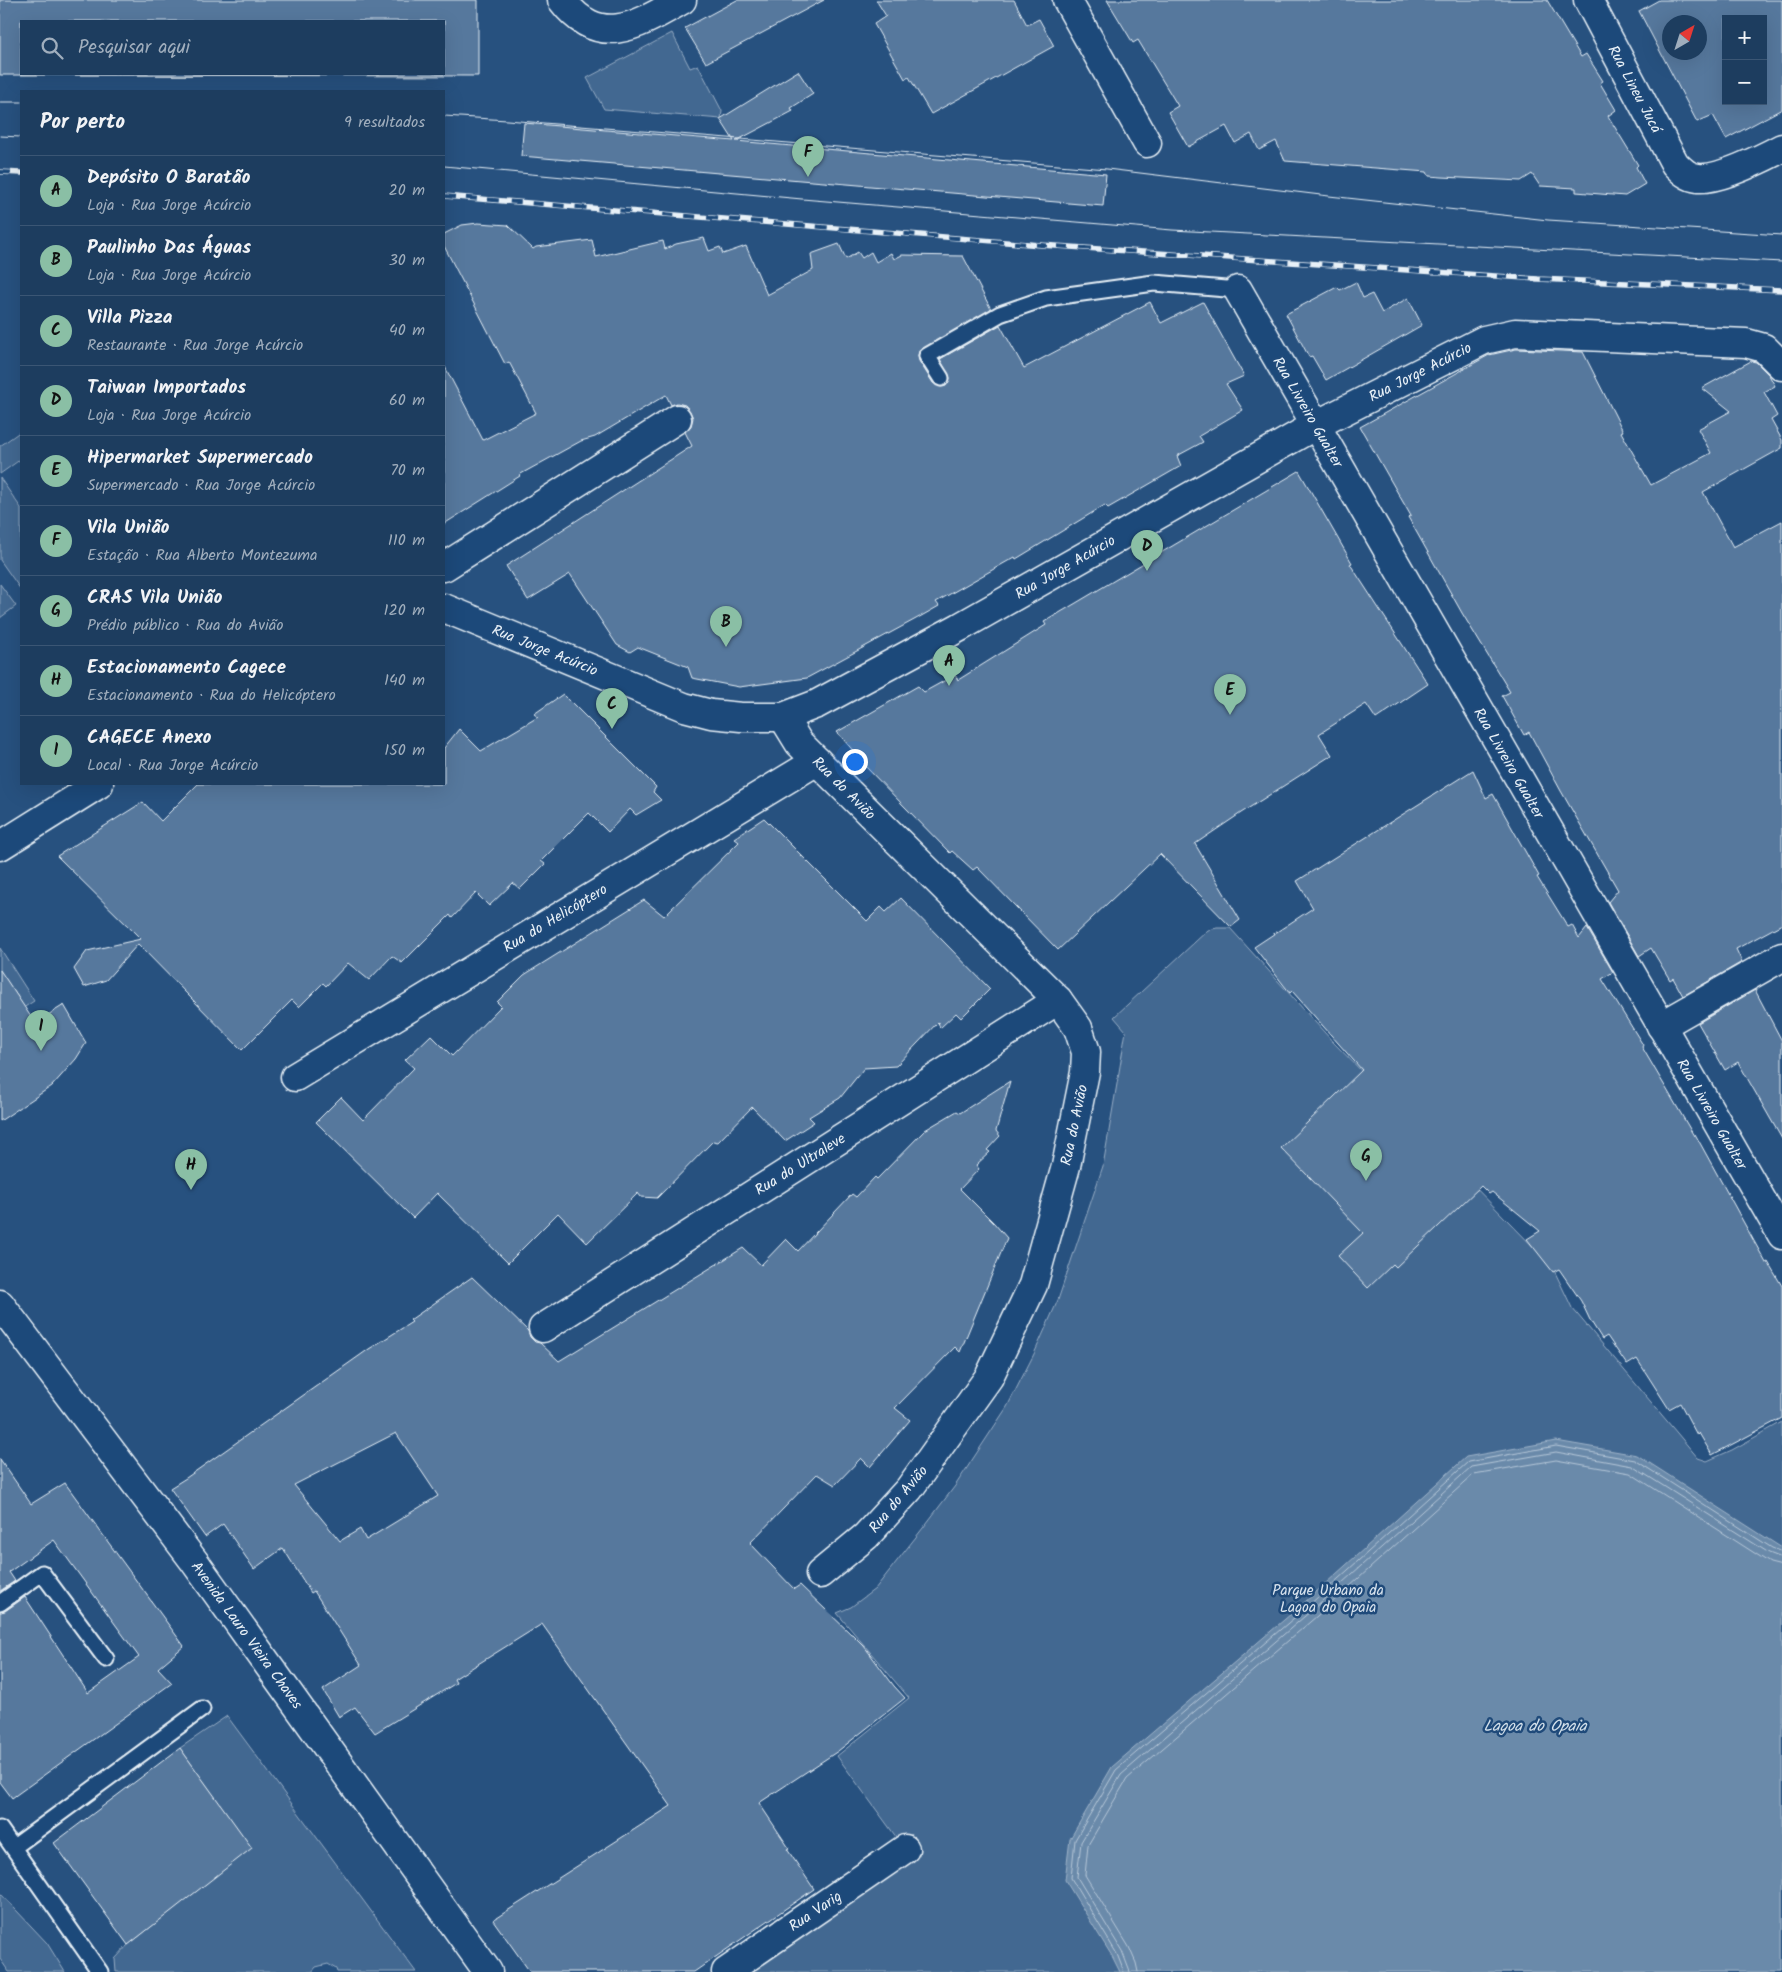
<!DOCTYPE html>
<html lang="pt">
<head>
<meta charset="utf-8">
<style>
  :root { --surface:#1d3d5f; --page:#254465; --text:#f1f3f6; --muted:#a0aebd; --line:#3b5674; --accent:#8abfa5 }
  body { margin:0; font-family:Kalam,sans-serif; background:var(--page); color:var(--text) }
  .controls { position:absolute; right:15px; top:15px; display:grid; overflow:hidden; border-radius:0px; box-shadow:0 5px 20px #0002 }
  .controls button { width:45px; height:45px; display:grid; place-items:center; padding:0; border:0; border-bottom:1px solid var(--line); background:var(--surface); color:var(--text); font:25px sans-serif }
  .compass { position:absolute; left:1662px; top:15px; width:45px; height:45px; border-radius:50%; background:var(--surface); box-shadow:0 5px 20px #0002; rotate:39deg }
  .you { position:absolute; left:854px; top:761px; width:18px; height:18px; margin:-12px; border:4px solid #fff; border-radius:50%; background:#1a73e8; box-shadow:0 0 0 8px #1a73e833 }
  .badge { display:grid; place-items:center; width:32px; height:32px; border-radius:50%; background:var(--accent); color:#111; font-size:16px; font-weight:700 }
  .pin { position:absolute; translate:-50% -41px; filter:drop-shadow(0 1px 2px #0008) }
  .pin::after { content:''; position:absolute; top:26px; width:18px; height:15px; background:inherit; clip-path:polygon(0 0,100% 0,50% 100%) }
  .list { margin:0; padding:0; list-style:none }
  h2 { display:flex; justify-content:space-between; align-items:center; height:65px; margin:0; padding:0 20px; font-size:21px }
  h2 small { font-size:16px; font-weight:400; color:var(--muted) }
  .list li { display:grid; grid-template-columns:32px 1fr auto; gap:15px; align-items:center; box-sizing:border-box; height:70px; padding:0 20px; border-top:1px solid var(--line) }
  .list b { display:block; font-size:19px; white-space:nowrap }
  .list p { margin:0; font-size:16px; white-space:nowrap; color:var(--muted) }
  .list em { font-size:16px; font-style:normal; color:var(--muted) }
  .icon { flex:none; width:28px; height:28px; fill:none; stroke:currentColor; stroke-width:2; stroke-linecap:round; stroke-linejoin:round }
  .map { position:relative; flex:none; width:1782px; height:1972px; overflow:hidden }
  .search { position:absolute; background:var(--surface); box-shadow:0 5px 20px #0002; left:20px; top:20px; width:425px; height:55px; display:flex; align-items:center; gap:12px; box-sizing:border-box; padding:0 18px; border-radius:0px; color:var(--muted); font-size:19px }
  .panel { position:absolute; background:var(--surface); box-shadow:0 5px 20px #0002; left:20px; top:90px; width:425px; height:695px; border-radius:0px }
  .map>svg:first-child { display:block }
  .green { fill:#436891; stroke:#96acc4 }
  .water { fill:#6b8aaa; stroke:#9db3c9 }
  .lines { fill:none; stroke-linecap:round; stroke-linejoin:round }
  .shore { stroke:#b6c8d9; stroke-width:1 }
  .building { fill:#57789d; stroke:#e8f1f8; fill-rule:evenodd }
  .service-casing { stroke:#e8f1f8; stroke-width:19 }
  .minor-casing { stroke:#e8f1f8; stroke-width:31 }
  .service { stroke:#1f4a7a; stroke-width:15 }
  .minor { stroke:#1f4a7a; stroke-width:28 }
  .tram { stroke:#e8f1f8; stroke-width:1 }
  .rail-casing { stroke:#e8f1f8; stroke-width:5.5 }
  .rail { stroke:#1f4a7a; stroke-width:4; stroke-dasharray:11; stroke-linecap:butt }
  .labels { text-anchor:middle; stroke-width:5; stroke-linejoin:round; paint-order:stroke }
  .street-label { font-size:15px; fill:#e8f1f8; stroke:#1f4a7a }
  .park-label { font-size:15px; fill:#d8e3ee; stroke:#1f4a7a }
  .water-label { font-size:16px; font-style:italic; fill:#d5e2ec; stroke:#1f4a7a }
</style>
</head>
<body>
<div class="map">
<svg width="1782" height="1972" viewBox="0 0 1782 1972">
  <rect width="100%" height="100%" fill="#27517f"/>
  <filter id="ink" filterUnits="userSpaceOnUse"><feTurbulence type="fractalNoise" baseFrequency=".02" numOctaves="2"/><feDisplacementMap in="SourceGraphic" scale="10" xChannelSelector="R" yChannelSelector="G"/><feConvolveMatrix kernelMatrix="1 2 1 2 8 2 1 2 1" color-interpolation-filters="sRGB"/></filter>
  <g filter="url(#ink)">
    <g class="green">
      <polygon points="672,33 690,68 698,65 722,111 721,119 604,109 587,78"/>
      <polygon points="21,431 21,459 0,474 0,446"/>
      <polygon points="0,478 21,508 21,590 0,560"/>
      <polygon points="0,584 16,606 0,618"/>
      <polygon points="1217,928 1230,928 1334,1043 1552,1266 1572,1308 1698,1458 1707,1461 1732,1450 1782,1422 1782,1972 732,1972 905,1849 837,1756 909,1698 837,1613 851,1607 875,1589 923,1528 955,1486 1007,1407 1034,1354 1058,1300 1103,1166 1126,1031 1114,1017 1208,930"/>
      <polygon points="0,948 34,1001 17,1012 18,997 0,971"/>
      <polygon points="227,1716 416,1972 337,1972 336,1969 328,1964 316,1967 312,1972 116,1972 115,1959 128,1945 251,1848 180,1748"/>
      <polygon points="0,1893 47,1943 65,1972 9,1972 0,1959"/>
    </g>
    <polygon class="water" points="1556,1441 1637,1455 1782,1548 1782,1972 1120,1972 1112,1956 1065,1880 1070,1839 1112,1767 1305,1602 1466,1457"/>
    <g class="lines">
      <g class="shore">
        <polyline points="1124,1972 1117,1954 1071,1878 1075,1840 1116,1770 1308,1606 1468,1462 1556,1446 1635,1460 1772,1548 1782,1552"/>
        <polyline points="1130,1972 1122,1951 1077,1877 1081,1842 1121,1775 1312,1610 1471,1467 1556,1452 1632,1466 1769,1553 1782,1558"/>
        <polyline points="1138,1972 1136,1963 1129,1947 1085,1875 1088,1845 1127,1779 1317,1616 1474,1474 1556,1460 1630,1473 1770,1563 1782,1566"/>
      </g>
    </g>
    <g class="building">
      <path d="M0 0H478V76L0 75ZM21 21H444V74H21Z"/>
      <polygon points="737,0 824,0 706,63 685,28"/>
      <polygon points="876,0 1014,0 1027,25 1039,19 1054,46 931,114 909,77 905,79 874,24 886,16"/>
      <polygon points="1107,0 1547,0 1581,57 1586,54 1603,81 1600,83 1616,110 1608,116 1638,165 1636,167 1645,184 1625,196 1576,192 1576,188 1540,186 1532,174 1521,181 1442,177 1429,176 1427,172 1285,161 1276,141 1259,150 1251,134 1235,143 1226,126 1188,147 1168,112 1178,106 1138,40 1133,43"/>
      <path d="M1659 0H1782V109L1726 139 1713 115 1697 122 1639 11ZM1726 19H1763V101H1726ZM1670 22H1700V52H1670Z"/>
      <polygon points="798,71 813,94 791,108 793,111 736,141 1106,174 1103,206 521,156 524,123 734,141 720,119"/>
      <polygon points="478,223 508,225 533,249 536,247 592,240 596,257 663,241 665,249 676,244 704,238 709,251 720,247 723,254 746,246 767,295 813,270 811,254 839,244 846,259 858,252 862,258 871,252 876,262 891,253 894,259 902,255 963,256 991,309 919,351 918,356 919,361 933,383 941,387 946,386 950,378 940,359 1000,325 1024,368 1150,302 1161,323 1203,302 1244,376 1226,384 1243,410 1199,436 1203,442 1177,456 1181,466 1108,508 1105,505 1016,559 1015,557 936,602 939,606 916,619 807,678 739,687 692,678 688,667 638,647 630,652 617,645 570,574 528,600 506,566 692,446 685,432 691,426 693,418 690,411 685,405 677,403 671,405 666,395 595,437 581,441 519,475 520,476 444,524 444,365 483,440 536,413 509,362 505,364 444,246 444,234 462,225"/>
      <polygon points="1356,282 1363,298 1372,294 1382,313 1408,298 1422,325 1326,380 1312,356 1309,357 1286,314 1337,287 1340,290"/>
      <polygon points="1516,349 1583,352 1623,431 1621,432 1651,485 1711,453 1698,429 1731,411 1702,388 1751,361 1756,362 1769,375 1775,386 1764,392 1777,416 1771,420 1782,440 1782,448 1703,492 1733,547 1782,521 1782,924 1736,949 1742,962 1683,996 1673,978 1670,980 1651,948 1639,956 1608,902 1618,890 1561,791 1529,732 1524,735 1502,696 1510,692 1462,613 1408,517 1411,516 1360,427 1489,355"/>
      <polygon points="1299,471 1352,563 1350,564 1428,684 1376,719 1366,704 1319,734 1332,755 1241,813 1195,844 1240,920 1231,927 1160,854 1058,950 977,867 973,870 952,851 950,853 861,762 862,761 837,732 918,686 924,692 955,675 958,680 1046,625 1044,622"/>
      <polygon points="563,694 656,787 653,792 661,800 636,815 630,809 608,832 589,813 541,861 545,864 520,889 513,883 489,906 476,893 452,918 450,915 402,963 392,956 369,980 348,963 326,986 323,983 299,1007 292,1000 242,1050 138,944 106,980 84,987 74,969 87,951 141,939 57,856 143,802 161,821 198,784 444,784 444,748 459,729 481,751 538,717 534,714"/>
      <polygon points="1473,770 1486,798 1493,794 1539,876 1537,877 1568,927 1572,925 1579,938 1587,928 1613,972 1602,979 1643,1045 1642,1047 1694,1136 1695,1134 1766,1263 1768,1262 1782,1286 1782,1418 1712,1455 1699,1433 1697,1435 1680,1403 1669,1409 1637,1359 1627,1365 1607,1336 1602,1339 1590,1320 1581,1301 1559,1269 1553,1272 1527,1239 1540,1231 1492,1192 1489,1194 1481,1186 1396,1267 1393,1264 1368,1288 1338,1256 1363,1233 1281,1148 1362,1070 1292,991 1290,993 1254,947 1313,908 1297,881"/>
      <polygon points="764,818 867,921 881,907 886,912 901,898 990,989 961,1018 956,1013 940,1028 938,1022 896,1066 864,1068 840,1098 809,1117 814,1122 785,1141 752,1107 718,1142 713,1141 657,1198 641,1197 638,1193 587,1243 558,1213 508,1263 437,1193 413,1218 316,1122 341,1097 363,1120 414,1068 405,1060 431,1035 452,1056 501,1006 497,1002 524,975 644,900 664,916 739,842 734,838"/>
      <polygon points="0,970 35,1023 64,1005 86,1043 76,1059 52,1086 0,1121"/>
      <polygon points="1755,990 1782,1041 1782,1139 1738,1062 1725,1070 1698,1023"/>
      <path d="M1010 1081 996 1131 1000 1136 987 1150 990 1152 976 1165 979 1169 960 1189 994 1223 1007 1238 960 1352 955 1347 895 1408 910 1420 870 1467 861 1458 835 1485 817 1474 750 1543 794 1589 800 1585 851 1634H852L864 1646 894 1686 905 1698 838 1751 759 1803 789 1848 787 1849 814 1889 694 1972H530L493 1920 671 1806 542 1624 454 1679 456 1683 375 1733 355 1707 339 1717 323 1690 361 1665 314 1591 311 1593 283 1548 254 1569 223 1524 205 1537 170 1488 186 1478 369 1349 412 1322 410 1320 472 1277 528 1331 530 1337 535 1342 540 1343 559 1361 743 1248 761 1265 786 1239 798 1251 852 1194 856 1197 875 1177 877 1179 925 1130 957 1111 960 1113ZM396 1433 438 1496 366 1540 360 1529 340 1541 294 1485Z"/>
      <polygon points="0,1459 31,1504 65,1483 184,1646 158,1668 172,1683 12,1798 0,1782 0,1612 5,1611 25,1597 88,1693 139,1657 54,1540 9,1572 15,1581 0,1591"/>
      <polygon points="180,1748 252,1848 128,1945 54,1843"/>
    </g>
    <g class="lines">
      <g class="service-casing">
        <g id="service">
          <polyline points="941,378 927,356 1000,314 1046,298 1154,283 1238,290"/>
          <polyline points="0,1603 42,1573 106,1659"/>
          <polyline points="0,1829 100,1972"/>
          <polyline points="14,1847 202,1709"/>
        </g>
      </g>
      <g class="minor-casing">
        <g id="minor">
          <path d="M562 0C600 50 638 25 682 0"/>
          <polyline points="1067,0 1147,143"/>
          <path d="M1588 0 1675 164C1682 171 1688 177 1698 178 1719 180 1763 158 1782 148"/>
          <polyline points="1238,290 1782,1235"/>
          <polyline points="444,567 677,419"/>
          <polyline points="444,608 684,707 711,714 741,717 783,717 817,704 960,627 1316,425 1484,340 1515,333 1746,343 1764,348 1782,366"/>
          <polyline points="783,717 799,743 817,761 1058,1000 1078,1028 1086,1052 1085,1072 1066,1166 1033,1285 989,1377 909,1489 866,1536 820,1574"/>
          <polyline points="0,846 99,784"/>
          <polyline points="1661,1026 1782,957"/>
          <polyline points="295,1077 817,761"/>
          <polyline points="0,1304 194,1561 488,1972"/>
          <polyline points="543,1328 1058,1000"/>
          <polyline points="726,1972 905,1849"/>
        </g>
      </g>
      <use href="#service" class="service"/>
      <use href="#minor" class="minor"/>
      <g class="tram">
        <polyline points="0,102 21,102"/>
        <polyline points="444,116 507,120 1107,169 1329,196 1548,220 1782,235"/>
        <polyline points="0,136 21,137"/>
        <polyline points="444,166 802,199 1172,230 1782,262"/>
      </g>
      <g class="rail-casing">
        <g id="rail">
          <polyline points="0,172 21,173"/>
          <polyline points="444,196 1041,245 1538,279 1782,290"/>
        </g>
      </g>
      <use href="#rail" class="rail"/>
    </g>
  </g>
  <g class="labels">
    <g class="street-label">
      <text transform="translate(1635 89) rotate(62)" y="5">Rua Lineu Jucá</text>
      <text transform="translate(1420 372) rotate(-27)" y="5">Rua Jorge Acúrcio</text>
      <text transform="translate(1308 412) rotate(60)" y="5">Rua Livreiro Gualter</text>
      <text transform="translate(1065 567) rotate(-30)" y="5">Rua Jorge Acúrcio</text>
      <text transform="translate(545 650) rotate(22)" y="5">Rua Jorge Acúrcio</text>
      <text transform="translate(1509 763) rotate(60)" y="5">Rua Livreiro Gualter</text>
      <text transform="translate(844 788) rotate(45)" y="5">Rua do Avião</text>
      <text transform="translate(555 918) rotate(-31)" y="5">Rua do Helicóptero</text>
      <text transform="translate(1712 1114) rotate(60)" y="5">Rua Livreiro Gualter</text>
      <text transform="translate(1074 1125) rotate(-78)" y="5">Rua do Avião</text>
      <text transform="translate(800 1164) rotate(-32)" y="5">Rua do Ultraleve</text>
      <text transform="translate(898 1499) rotate(-50)" y="5">Rua do Avião</text>
      <text transform="translate(247 1635) rotate(54)" y="5">Avenida Lauro Vieira Chaves</text>
      <text transform="translate(815 1911) rotate(-34)" y="5">Rua Varig</text>
    </g>
    <g class="park-label">
      <text x="1328" y="1595">Parque Urbano da<tspan x="1328" dy="17">Lagoa do Opaia</tspan></text>
    </g>
    <g class="water-label">
      <text x="1535" y="1731">Lagoa do Opaia</text>
    </g>
  </g>
</svg>
<div class="controls">
<button>+</button>
<button>−</button>
</div>
<svg class="compass" viewBox="-18 -18 36 36"><path d="M0-13l5 13h-10z" fill="#e53935"/><path d="M0 13l5-13h-10z" fill="#a0aebd"/></svg>
<div class="you"></div>
<div class="pin badge" style="left:949px;top:686px">A</div>
<div class="pin badge" style="left:726px;top:647px">B</div>
<div class="pin badge" style="left:612px;top:729px">C</div>
<div class="pin badge" style="left:1147px;top:571px">D</div>
<div class="pin badge" style="left:1230px;top:715px">E</div>
<div class="pin badge" style="left:808px;top:177px">F</div>
<div class="pin badge" style="left:1366px;top:1181px">G</div>
<div class="pin badge" style="left:191px;top:1190px">H</div>
<div class="pin badge" style="left:41px;top:1051px">I</div>
<div class="search"><svg class="icon" aria-label="search" viewBox="0 0 24 24"><circle cx="10" cy="10" r="6"/><path d="M15 15l6 6"/></svg>Pesquisar aqui</div>
<section class="panel">
<h2>Por perto<small>9 resultados</small></h2>
<ul class="list">
<li><span class="badge">A</span><div><b>Depósito O Baratão</b><p>Loja · Rua Jorge Acúrcio</p></div><em>20 m</em></li>
<li><span class="badge">B</span><div><b>Paulinho Das Águas</b><p>Loja · Rua Jorge Acúrcio</p></div><em>30 m</em></li>
<li><span class="badge">C</span><div><b>Villa Pizza</b><p>Restaurante · Rua Jorge Acúrcio</p></div><em>40 m</em></li>
<li><span class="badge">D</span><div><b>Taiwan Importados</b><p>Loja · Rua Jorge Acúrcio</p></div><em>60 m</em></li>
<li><span class="badge">E</span><div><b>Hipermarket Supermercado</b><p>Supermercado · Rua Jorge Acúrcio</p></div><em>70 m</em></li>
<li><span class="badge">F</span><div><b>Vila União</b><p>Estação · Rua Alberto Montezuma</p></div><em>110 m</em></li>
<li><span class="badge">G</span><div><b>CRAS Vila União</b><p>Prédio público · Rua do Avião</p></div><em>120 m</em></li>
<li><span class="badge">H</span><div><b>Estacionamento Cagece</b><p>Estacionamento · Rua do Helicóptero</p></div><em>140 m</em></li>
<li><span class="badge">I</span><div><b>CAGECE Anexo</b><p>Local · Rua Jorge Acúrcio</p></div><em>150 m</em></li>
</ul>
</section>
</div>
</body>
</html>
